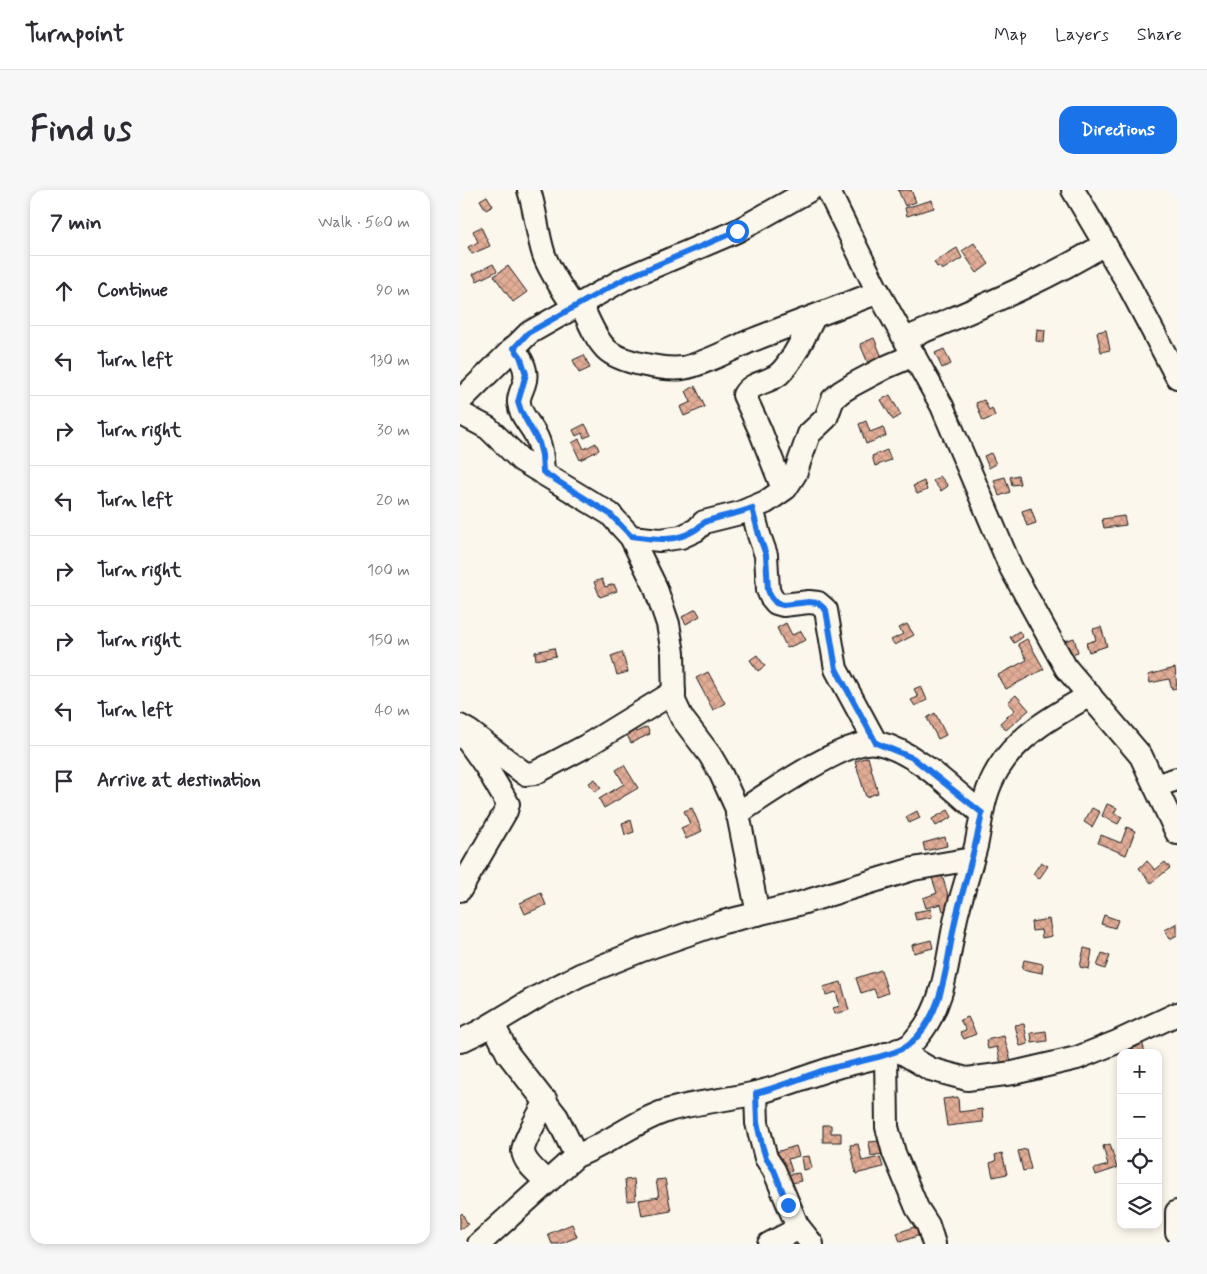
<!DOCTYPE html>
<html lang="en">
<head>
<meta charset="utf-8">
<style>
  :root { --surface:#fff; --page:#f7f7f7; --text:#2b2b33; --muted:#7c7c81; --line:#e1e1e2; --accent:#1a73e8 }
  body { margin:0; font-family:Mynerve,sans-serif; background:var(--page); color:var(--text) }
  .controls { position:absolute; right:15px; bottom:15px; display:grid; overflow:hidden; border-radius:10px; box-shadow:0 2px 8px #0003 }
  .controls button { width:45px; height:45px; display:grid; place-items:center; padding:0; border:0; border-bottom:1px solid var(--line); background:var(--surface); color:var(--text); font:25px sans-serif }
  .stop { position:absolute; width:15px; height:15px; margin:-11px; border:4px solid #1a73e8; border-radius:50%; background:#fff }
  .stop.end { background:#1a73e8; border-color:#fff; box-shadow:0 1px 5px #0008 }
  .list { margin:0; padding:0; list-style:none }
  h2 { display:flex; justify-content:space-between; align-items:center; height:65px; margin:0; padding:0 20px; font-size:21px }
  h2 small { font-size:16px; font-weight:400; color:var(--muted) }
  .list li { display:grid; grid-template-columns:32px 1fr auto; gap:15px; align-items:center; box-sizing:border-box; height:70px; padding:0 20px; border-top:1px solid var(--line) }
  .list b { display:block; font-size:19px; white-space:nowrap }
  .list em { font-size:16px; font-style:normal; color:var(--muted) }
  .icon { flex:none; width:28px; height:28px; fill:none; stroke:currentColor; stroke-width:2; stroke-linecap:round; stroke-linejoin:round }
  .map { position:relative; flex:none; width:717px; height:1054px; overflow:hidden; border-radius:15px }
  header { display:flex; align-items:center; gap:30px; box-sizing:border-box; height:70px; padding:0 25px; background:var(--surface); border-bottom:1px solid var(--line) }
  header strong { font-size:24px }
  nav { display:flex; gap:28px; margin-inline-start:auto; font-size:18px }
  .intro { display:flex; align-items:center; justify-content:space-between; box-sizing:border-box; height:120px; padding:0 30px }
  h1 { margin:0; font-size:35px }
  .button { padding:12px 22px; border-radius:15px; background:var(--accent); color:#fff; font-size:18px; font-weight:700 }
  main { display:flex; gap:30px; padding:0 30px }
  aside { flex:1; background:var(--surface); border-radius:15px; box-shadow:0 2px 8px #0003 }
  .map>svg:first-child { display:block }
  .building { fill:url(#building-cross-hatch); stroke:#1c1c1c }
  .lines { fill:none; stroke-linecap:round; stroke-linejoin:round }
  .minor-casing { stroke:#1c1c1c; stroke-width:26 }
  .minor { stroke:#fbf7ec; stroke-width:22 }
  .route { stroke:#1a73e8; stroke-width:6 }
</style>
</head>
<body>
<header>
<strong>Turnpoint</strong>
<nav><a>Map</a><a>Layers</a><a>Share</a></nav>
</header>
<div class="intro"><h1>Find us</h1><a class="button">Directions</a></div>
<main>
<aside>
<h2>7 min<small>Walk · 560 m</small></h2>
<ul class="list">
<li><svg class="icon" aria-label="ahead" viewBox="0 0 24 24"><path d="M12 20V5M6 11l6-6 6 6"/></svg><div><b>Continue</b></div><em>90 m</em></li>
<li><svg class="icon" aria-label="left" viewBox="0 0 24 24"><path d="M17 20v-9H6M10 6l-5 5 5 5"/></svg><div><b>Turn left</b></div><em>130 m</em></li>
<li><svg class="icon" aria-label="right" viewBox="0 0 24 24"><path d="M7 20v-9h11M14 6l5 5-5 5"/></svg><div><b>Turn right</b></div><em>30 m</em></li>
<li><svg class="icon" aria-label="left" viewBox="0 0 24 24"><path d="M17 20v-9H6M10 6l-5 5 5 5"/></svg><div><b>Turn left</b></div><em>20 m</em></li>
<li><svg class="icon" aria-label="right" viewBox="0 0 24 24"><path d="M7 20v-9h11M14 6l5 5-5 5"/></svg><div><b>Turn right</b></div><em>100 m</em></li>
<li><svg class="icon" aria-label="right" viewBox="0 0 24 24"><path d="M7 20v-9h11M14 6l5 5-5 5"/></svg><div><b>Turn right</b></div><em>150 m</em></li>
<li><svg class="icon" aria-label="left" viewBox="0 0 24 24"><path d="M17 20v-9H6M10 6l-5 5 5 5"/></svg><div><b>Turn left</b></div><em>40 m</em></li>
<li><svg class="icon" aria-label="arrive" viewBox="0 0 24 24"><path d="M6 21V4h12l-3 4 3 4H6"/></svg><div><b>Arrive at destination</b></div></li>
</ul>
</aside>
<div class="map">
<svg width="717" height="1054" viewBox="0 0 717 1054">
  <defs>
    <pattern id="building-cross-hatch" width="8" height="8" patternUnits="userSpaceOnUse" patternTransform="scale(1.25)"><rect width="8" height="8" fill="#e2ad96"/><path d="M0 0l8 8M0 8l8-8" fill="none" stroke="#c19481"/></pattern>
  </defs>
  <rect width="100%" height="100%" fill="#fbf7ec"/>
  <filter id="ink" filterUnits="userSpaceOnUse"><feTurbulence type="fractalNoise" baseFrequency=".02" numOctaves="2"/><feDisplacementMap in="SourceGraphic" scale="10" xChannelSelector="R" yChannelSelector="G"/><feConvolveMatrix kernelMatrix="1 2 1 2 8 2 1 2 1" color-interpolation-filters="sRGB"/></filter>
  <g filter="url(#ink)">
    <g class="building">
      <polygon points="438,0 451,0 456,12 445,16"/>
      <polygon points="27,6 33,16 26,20 20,10"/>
      <polygon points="472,10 474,18 447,26 445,18"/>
      <polygon points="21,37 30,56 12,64 8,57 18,52 13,41"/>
      <polygon points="514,53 529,74 517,83 502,61"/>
      <polygon points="497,58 502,68 482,80 479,76 477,77 474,72"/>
      <polygon points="33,74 37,81 17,91 13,84"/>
      <polygon points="48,76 67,102 53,112 34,86"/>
      <polygon points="577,139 585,140 584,152 576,151"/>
      <polygon points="646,140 650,160 641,162 637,142"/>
      <polygon points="414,148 424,172 410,178 400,154"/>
      <polygon points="484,159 491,174 482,178 475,163"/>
      <polygon points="124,165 130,178 119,183 113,170"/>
      <polygon points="235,196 245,217 224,226 220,217 231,212 226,201"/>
      <polygon points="430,205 441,225 433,230 421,210"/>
      <polygon points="524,210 529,220 532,218 535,226 523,231 516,213"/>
      <polygon points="406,231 410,242 423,237 426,246 406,254 399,234"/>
      <polygon points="125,234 131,245 124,248 122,243 116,246 113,240"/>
      <polygon points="119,249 124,259 136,253 139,260 120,270 112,253"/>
      <polygon points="427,260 431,270 415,276 412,266"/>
      <polygon points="531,263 536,274 529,278 524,266"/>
      <polygon points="558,285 560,294 552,295 550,287"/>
      <polygon points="480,286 488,296 481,301 473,291"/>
      <polygon points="545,287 550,302 539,306 534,290"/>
      <polygon points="464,291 467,300 457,304 453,296"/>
      <polygon points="571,318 576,333 567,336 562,321"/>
      <polygon points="664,326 666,335 644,338 642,329"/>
      <polygon points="142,389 145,397 154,394 157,401 140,407 134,392"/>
      <polygon points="236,419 240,426 226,434 222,427"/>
      <polygon points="326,433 332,445 341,441 346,450 327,458 317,438"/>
      <polygon points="447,434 454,445 435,455 431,450 443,444 439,438"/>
      <polygon points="641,437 647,456 629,462 626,453 636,450 633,439"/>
      <polygon points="559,441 563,447 554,453 550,447"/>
      <polygon points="614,448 618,462 609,465 605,451"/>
      <polygon points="567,449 584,479 546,499 538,485 567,470 558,454"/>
      <polygon points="94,458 96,466 76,470 75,462"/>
      <polygon points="162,462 168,482 157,485 151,466"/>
      <polygon points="297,465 305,476 298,481 290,470"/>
      <polygon points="715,478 717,498 712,499 709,489 690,493 688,485"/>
      <polygon points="248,482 265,513 253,520 236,488"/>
      <polygon points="461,496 467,510 455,516 451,510 458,507 454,499"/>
      <polygon points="556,505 569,520 546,540 540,533 555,520 548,512"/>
      <polygon points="475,523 486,545 478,549 467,528"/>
      <polygon points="173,537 176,542 187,537 190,544 171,553 165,541"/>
      <polygon points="408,567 418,603 406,607 395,571"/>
      <polygon points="164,575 178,598 144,618 139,609 164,594 156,580"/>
      <polygon points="135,589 141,598 135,602 129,593"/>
      <polygon points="647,614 657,618 654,623 662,627 658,634 642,626"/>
      <polygon points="232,618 242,641 226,649 221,638 230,634 224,621"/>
      <polygon points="632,618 640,622 632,637 624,632"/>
      <polygon points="488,620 492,627 476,636 472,629"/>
      <polygon points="457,621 460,628 449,633 446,627"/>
      <polygon points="171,630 174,642 165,645 162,633"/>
      <polygon points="667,637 675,641 666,665 638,653 641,645 661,653"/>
      <polygon points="485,647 487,656 465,661 463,653"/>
      <polygon points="687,671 695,680 705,672 710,678 691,693 679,678"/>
      <polygon points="581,672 588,676 579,689 573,684"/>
      <polygon points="482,685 492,719 483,721 481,714 466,718 463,708 477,703 472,688"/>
      <polygon points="81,703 86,715 65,724 60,713"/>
      <polygon points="471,719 472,727 456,730 454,722"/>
      <polygon points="644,725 658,730 655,738 641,734"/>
      <polygon points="589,729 592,746 582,748 581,740 572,741 571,732"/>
      <polygon points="717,733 717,745 710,749 705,740"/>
      <polygon points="471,750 473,758 454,763 452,755"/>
      <polygon points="624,758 632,760 629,779 620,777"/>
      <polygon points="642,763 650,766 645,779 637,776"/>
      <polygon points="564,770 583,774 582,783 562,779"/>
      <polygon points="421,780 428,803 417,807 414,799 401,803 396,788"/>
      <polygon points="381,792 389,820 375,824 373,818 380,816 376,802 366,805 363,797"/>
      <polygon points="508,827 516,844 504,849 500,842 506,840 500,830"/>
      <polygon points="564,834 568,854 560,856 555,835"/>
      <polygon points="586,841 587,851 572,853 571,843"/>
      <polygon points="544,846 551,871 541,874 537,857 528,859 526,850"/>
      <polygon points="682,851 685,863 671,863 670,858 677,857 676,852"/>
      <polygon points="498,907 499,922 522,919 523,932 487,936 483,909"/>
      <polygon points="363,935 371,935 371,943 381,943 381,952 363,952"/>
      <polygon points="420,951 422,964 411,966 409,952"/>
      <polygon points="398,954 402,971 420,967 423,977 396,984 390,955"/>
      <polygon points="650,954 657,978 636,985 634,979 648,975 643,956"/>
      <polygon points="336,956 339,966 328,969 332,981 323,984 316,962"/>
      <polygon points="566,959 571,979 563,981 558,961"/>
      <polygon points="542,963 547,984 533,987 530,973 536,971 535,965"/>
      <polygon points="349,966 352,978 343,980 341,967"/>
      <polygon points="339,983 341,991 327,994 325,985"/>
      <polygon points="174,989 176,1010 167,1011 165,990"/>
      <polygon points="205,989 211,1021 182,1026 179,1010 199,1007 196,990"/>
      <polygon points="2,1023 8,1035 0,1039 0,1025"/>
      <polygon points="112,1034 117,1047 100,1054 92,1054 88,1044"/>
      <polygon points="457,1036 460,1045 440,1052 437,1043"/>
    </g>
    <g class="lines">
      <g class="minor-casing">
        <g id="minor">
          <path d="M69 0C76 22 77 44 84 65 91 84 103 100 114 117"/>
          <polyline points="368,0 416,98 482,216 551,378 606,478 681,566 717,643"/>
          <polyline points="613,0 666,90 717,187"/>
          <path d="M120 113C128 128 134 147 146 159 160 173 205 180 223 178 242 175 272 159 290 151 333 134 376 118 419 102"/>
          <path d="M445 149C513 120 582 93 645 54"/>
          <path d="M53 158C61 168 69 181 64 194 62 200 58 207 59 213 60 225 70 234 75 244 82 256 82 269 83 282"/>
          <polyline points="0,211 69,143 164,89 277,41 350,0"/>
          <polyline points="0,223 28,238 61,270 150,324 171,347 195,396 208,434 213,463 214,511 222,528 250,565 261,584 277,619 298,724"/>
          <path d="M323 299 300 240 284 205C291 192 309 193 319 184 332 173 346 143 354 127"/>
          <polyline points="292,318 299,345 306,365 308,400 311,407 316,413 323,415 349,412 358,413 366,420 376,479 416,553"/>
          <polyline points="171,347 200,350 221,347 236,340 244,332 280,323 306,312 326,298 335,284 349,244 366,228 373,209 381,202 394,194 426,177 454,165"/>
          <polyline points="0,536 9,541 65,584 75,583 126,556 214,502"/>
          <polyline points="695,596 717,589"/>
          <path d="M277 624C304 606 388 547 418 553 456 562 492 599 521 623"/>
          <polyline points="0,700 46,621 48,614 25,575 5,547"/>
          <polyline points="33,834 48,864 97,927 116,966"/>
          <polyline points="0,851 19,842 79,806 120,785 182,760 263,732 338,714 453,679 512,669"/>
          <polyline points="438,860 470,879 507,889 553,883 617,868 657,852 717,824"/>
          <polyline points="426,864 427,937 434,963 457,1018 468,1035 474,1054"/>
          <polyline points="296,903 297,933 306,968 314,980 337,1035 352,1054"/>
          <path d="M86 911C81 921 63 952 63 961 64 973 79 984 87 992"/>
          <polyline points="717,1022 717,1042"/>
          <path d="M19 1054 116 966C149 954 176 930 209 920 237 912 268 910 296 903 325 896 352 884 380 876 397 872 437 864 450 855 453 853 455 849 458 846 487 812 487 765 497 723 503 701 510 679 516 656 522 628 522 605 538 579 559 544 596 525 630 505"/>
          <polyline points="309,1054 330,1043 337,1035"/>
        </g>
      </g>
      <use href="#minor" class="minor"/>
    </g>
  </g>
  <g class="lines" filter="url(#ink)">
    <path class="route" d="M277 41 164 89 68 143 54 158 60 166 66 184 58 212 61 221 79 253 82 265 83 282 150 324 171 346C193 349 215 353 235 340 240 337 242 333 247 331 262 326 277 324 292 318L299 345 306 365 308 400 311 407 316 413 323 415 349 412 358 413 366 420 376 479 416 553 453 568 522 623C516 657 506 689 497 723 486 766 487 820 451 853 438 866 384 874 364 880 341 888 319 897 296 903L297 933 302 955 306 968 314 980 328 1015"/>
  </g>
</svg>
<div class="controls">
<button>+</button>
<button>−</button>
<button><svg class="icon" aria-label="locate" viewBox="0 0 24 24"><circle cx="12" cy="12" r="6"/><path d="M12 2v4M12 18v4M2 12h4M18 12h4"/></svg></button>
<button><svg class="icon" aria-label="layers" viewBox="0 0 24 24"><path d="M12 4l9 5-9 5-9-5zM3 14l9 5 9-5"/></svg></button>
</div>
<div class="stop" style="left:277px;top:41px"></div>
<div class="stop end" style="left:328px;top:1015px"></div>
</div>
</main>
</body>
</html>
